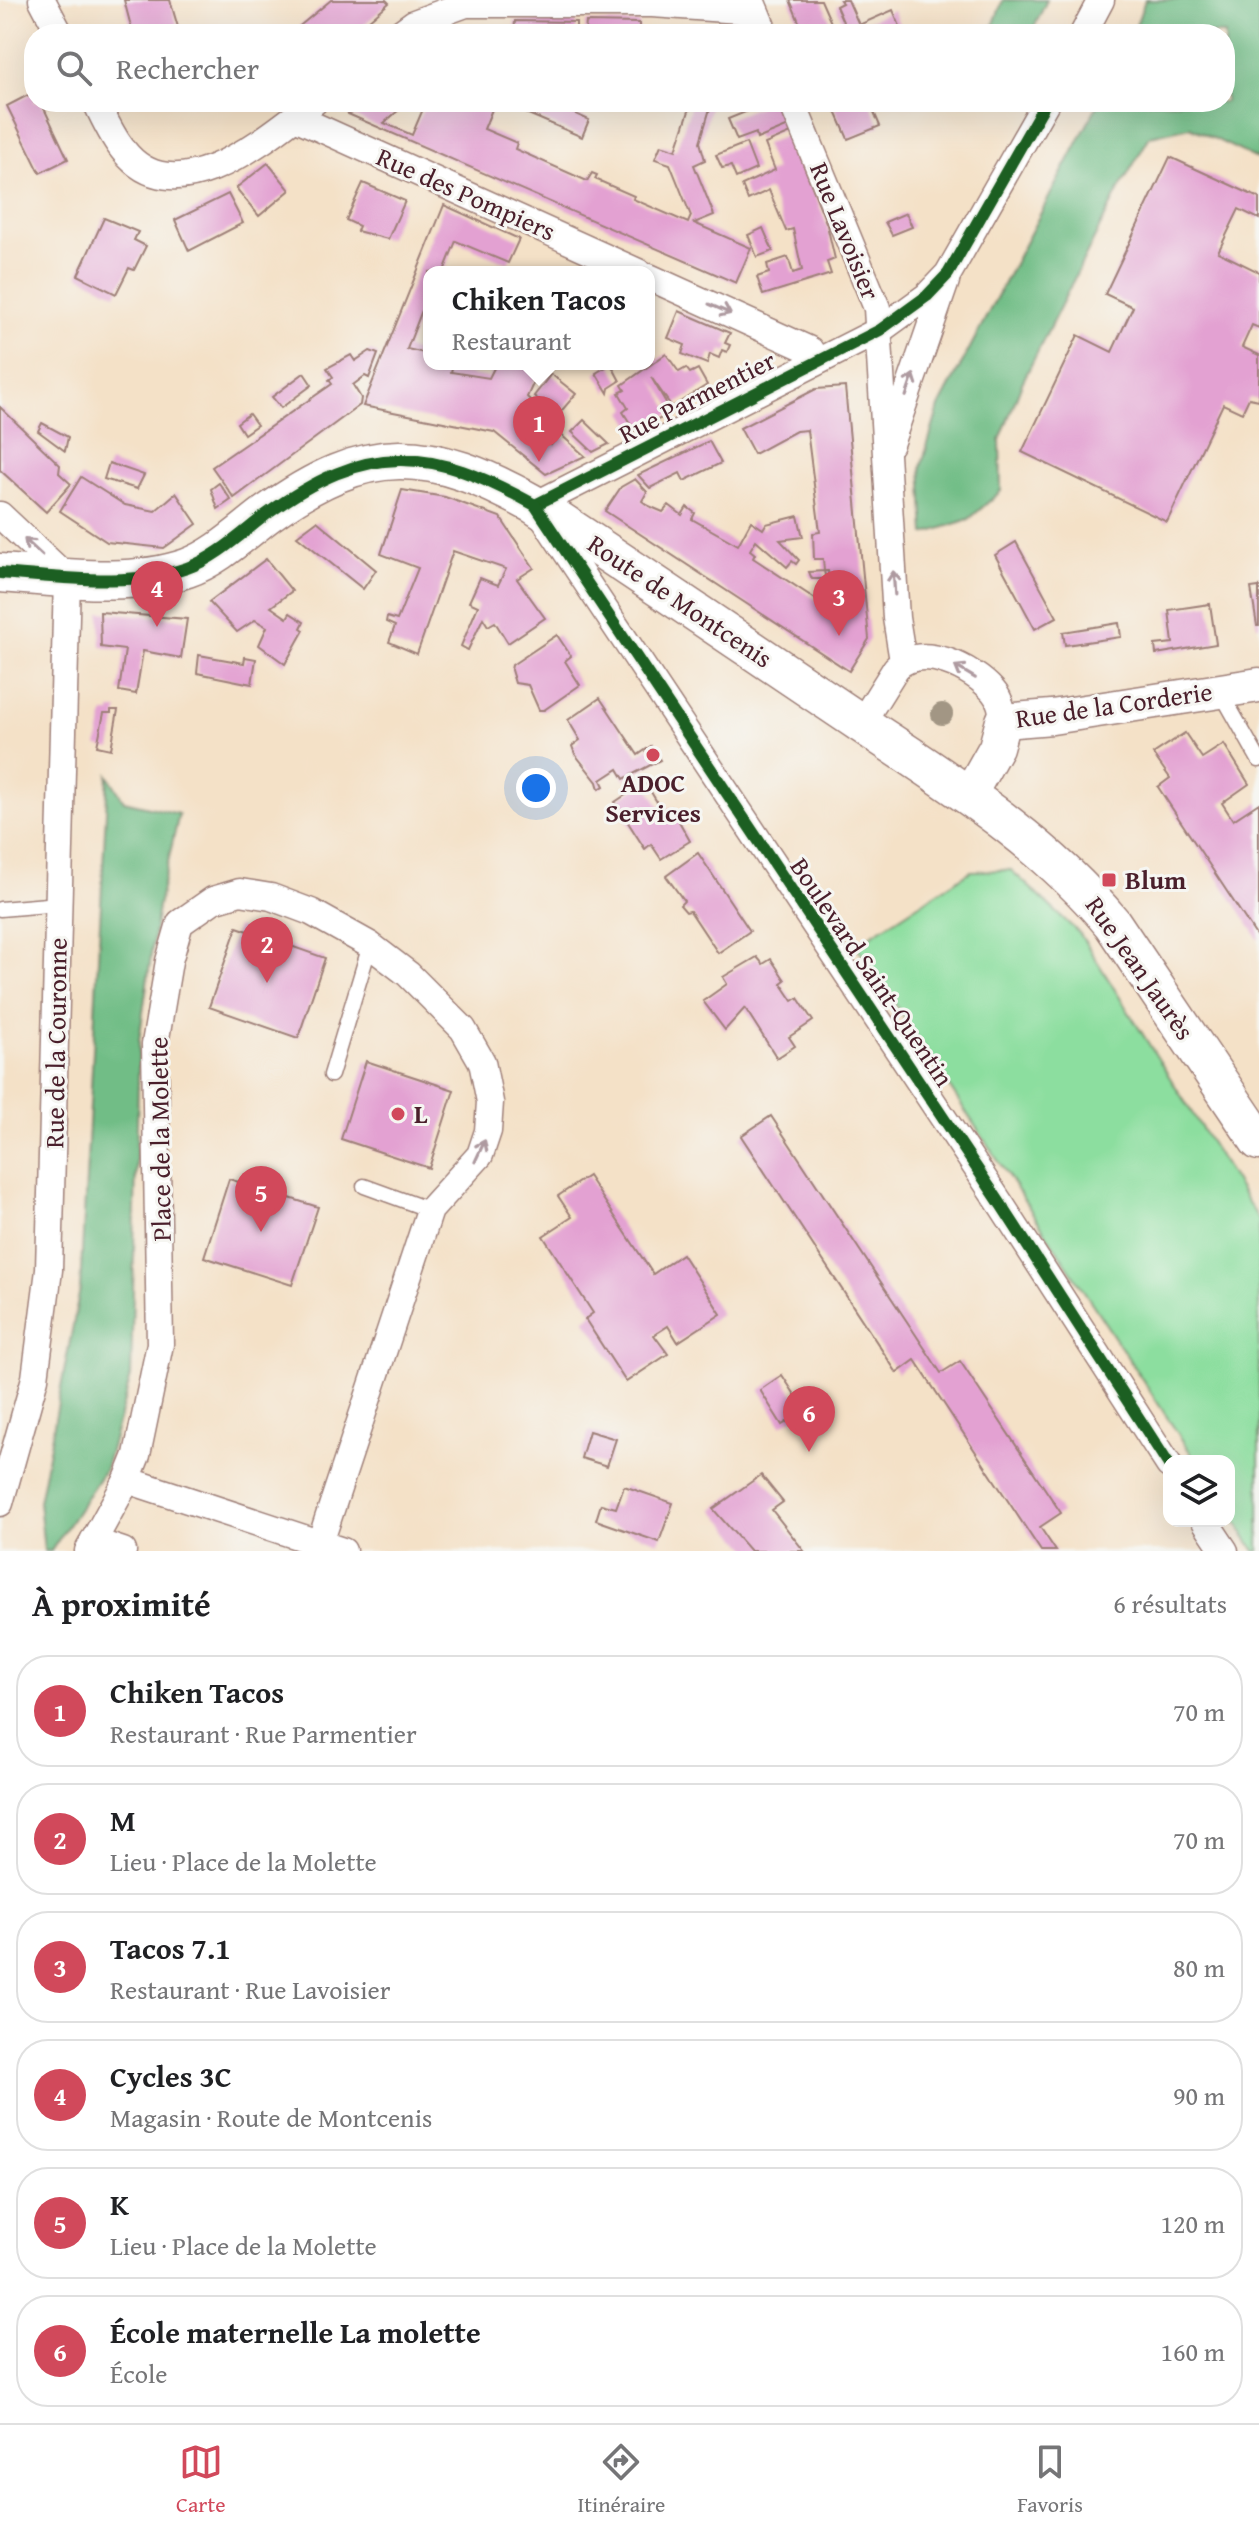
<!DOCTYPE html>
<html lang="fr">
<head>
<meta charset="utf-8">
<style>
  :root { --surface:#fff; --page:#f6f6f6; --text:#202124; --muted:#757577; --line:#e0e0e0; --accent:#d1495b }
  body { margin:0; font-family:"Gentium Book Plus",serif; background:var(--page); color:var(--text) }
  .controls { position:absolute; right:24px; bottom:24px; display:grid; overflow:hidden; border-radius:16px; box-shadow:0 8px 32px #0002 }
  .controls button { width:72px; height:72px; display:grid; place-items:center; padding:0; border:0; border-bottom:2px solid var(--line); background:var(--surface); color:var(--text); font:40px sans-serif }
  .you { position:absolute; left:536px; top:788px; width:28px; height:28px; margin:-20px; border:6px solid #fff; border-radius:50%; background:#1a73e8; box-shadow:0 0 0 12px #1a73e833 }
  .badge { display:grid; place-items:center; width:52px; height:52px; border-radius:50%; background:var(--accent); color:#fff; font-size:26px; font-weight:700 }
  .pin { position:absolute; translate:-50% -66px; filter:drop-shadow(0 2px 4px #0008) }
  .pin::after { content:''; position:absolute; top:42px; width:28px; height:24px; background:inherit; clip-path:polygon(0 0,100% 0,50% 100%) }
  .popup { position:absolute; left:423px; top:266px; width:232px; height:104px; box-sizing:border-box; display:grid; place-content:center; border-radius:16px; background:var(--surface); filter:drop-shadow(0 2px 6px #0005); font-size:26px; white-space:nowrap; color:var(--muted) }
  .popup b { font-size:30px; color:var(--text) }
  .popup::after { content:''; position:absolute; left:50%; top:100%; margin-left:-16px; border:16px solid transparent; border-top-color:var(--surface) }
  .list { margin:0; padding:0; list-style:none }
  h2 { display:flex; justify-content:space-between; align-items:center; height:104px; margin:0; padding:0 32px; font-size:34px }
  h2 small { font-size:26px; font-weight:400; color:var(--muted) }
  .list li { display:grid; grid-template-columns:52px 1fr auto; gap:24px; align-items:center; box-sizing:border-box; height:112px; margin:0 16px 16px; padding:0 16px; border:2px solid var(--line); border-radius:32px }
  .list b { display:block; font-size:30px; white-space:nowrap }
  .list p { margin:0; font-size:26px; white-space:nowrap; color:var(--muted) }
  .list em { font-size:26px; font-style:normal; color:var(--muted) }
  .icon { flex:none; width:44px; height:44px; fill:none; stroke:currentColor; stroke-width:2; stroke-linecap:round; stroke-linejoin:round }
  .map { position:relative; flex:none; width:1259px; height:1551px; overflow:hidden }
  .search { position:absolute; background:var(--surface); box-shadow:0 8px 32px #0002; left:24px; right:24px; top:24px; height:88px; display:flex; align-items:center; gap:20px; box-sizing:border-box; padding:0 28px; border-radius:32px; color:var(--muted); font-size:30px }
  .sheet { height:872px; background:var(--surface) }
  nav { display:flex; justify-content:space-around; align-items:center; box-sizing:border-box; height:112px; border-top:2px solid var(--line); background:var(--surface); font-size:22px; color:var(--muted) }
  nav a { display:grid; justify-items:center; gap:4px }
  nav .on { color:var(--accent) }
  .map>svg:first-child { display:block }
  .green { fill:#8cde9f; stroke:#6b7e65; stroke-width:2 }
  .forest { fill:#71bd86; stroke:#5e6e58; stroke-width:2 }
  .building { fill:#e3a1d2 }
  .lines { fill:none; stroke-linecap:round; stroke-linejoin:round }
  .service-casing { stroke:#9f8079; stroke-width:17 }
  .minor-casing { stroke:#9f8079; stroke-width:29 }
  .tertiary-casing { stroke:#9f8079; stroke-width:37 }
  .secondary-casing { stroke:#9f8079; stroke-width:41 }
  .service { stroke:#fff; stroke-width:14 }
  .minor { stroke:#fff; stroke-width:26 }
  .tertiary { stroke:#fff; stroke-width:34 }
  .secondary { stroke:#fff; stroke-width:38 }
  .cycleway-casing { stroke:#f6f6f2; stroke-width:17 }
  .cycleway { stroke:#1b5e20; stroke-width:12 }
  .tree { fill:#a29684 }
  .oneway { stroke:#ae9aa0 }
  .poi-dot { fill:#d1495b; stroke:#f6f6f2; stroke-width:3 }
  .labels { text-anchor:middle; stroke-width:6; stroke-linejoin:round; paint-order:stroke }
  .street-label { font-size:26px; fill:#4a1f2b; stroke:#f6f6f2 }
  .poi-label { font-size:26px; font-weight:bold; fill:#4a1f2b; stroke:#f6f6f2; text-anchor:start }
</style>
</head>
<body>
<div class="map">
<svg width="1259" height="1551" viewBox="0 0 1259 1551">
  <rect width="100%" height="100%" fill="#f6f6f2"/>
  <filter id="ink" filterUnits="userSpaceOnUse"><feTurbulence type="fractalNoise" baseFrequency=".0125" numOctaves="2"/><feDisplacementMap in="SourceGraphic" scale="16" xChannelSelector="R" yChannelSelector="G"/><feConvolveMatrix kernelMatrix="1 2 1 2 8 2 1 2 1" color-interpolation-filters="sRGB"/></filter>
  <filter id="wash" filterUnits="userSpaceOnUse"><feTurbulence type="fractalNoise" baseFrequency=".006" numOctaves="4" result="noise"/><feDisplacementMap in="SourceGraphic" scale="32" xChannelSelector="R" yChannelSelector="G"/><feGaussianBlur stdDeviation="1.8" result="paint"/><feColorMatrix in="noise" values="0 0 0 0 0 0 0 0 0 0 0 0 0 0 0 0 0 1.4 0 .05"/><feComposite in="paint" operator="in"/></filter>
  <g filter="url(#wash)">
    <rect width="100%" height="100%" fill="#f4e1c7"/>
    <polygon class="green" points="1011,870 1080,934 1259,1220 1259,1551 1255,1551 1229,1511 1229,1461 1196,1461 856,945 971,871"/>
    <g class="forest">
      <polygon points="1003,0 1047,0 1031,34 990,34"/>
      <polygon points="1145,0 1259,0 1259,160 1190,127 1150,136 1118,191 1022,383 1000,440 1001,491 969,519 925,534 921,467 939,407 1099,102 1225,102 1225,34 1133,34"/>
      <polygon points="108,775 124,801 179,814 158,906 139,1041 131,1376 105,1469 51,1551 44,1551 39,1502 80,1289"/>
    </g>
    <g id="blocks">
      <g class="building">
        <polygon points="124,0 170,0 180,34 133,34"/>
        <polygon points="331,0 386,0 389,3 353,34 290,34"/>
        <polygon points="790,0 821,0 832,25 804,34"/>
        <polygon points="840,0 848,0 859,25 893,10 900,26 881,34 855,34 853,29 847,31 836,6 842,3"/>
        <polygon points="515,21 576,22 576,34 514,34"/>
        <polygon points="586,22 639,23 639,34 585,34"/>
        <polygon points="34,92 34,102 41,102 68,159 40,173 7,106"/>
        <polygon points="345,102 408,102 384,123 412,135 426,102 495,102 484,129 517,143 515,149 587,181 592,173 597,175 595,179 634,196 633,199 688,223 691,216 670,164 655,159 661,145 676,150 692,102 712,102 700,142 705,160 694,165 714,215 694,223 751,248 736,283 348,114"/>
        <polygon points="500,102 549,102 589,120 582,137"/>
        <polygon points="770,102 779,102 789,126 757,139 756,133 737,140 728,119"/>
        <polygon points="848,102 879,102 871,105 880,126 848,139 834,107"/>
        <polygon points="791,133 827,225 835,259 827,262 831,274 763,295 757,277 769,273 767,264 788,257 793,273 802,270 793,229 786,231 769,190 748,200 742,185 775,170 765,144"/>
        <polygon points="746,143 756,169 736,178 731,166 722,168 716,155"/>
        <polygon points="1170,157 1259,198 1259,219 1239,209 1218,252 1259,272 1259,328 1252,325 1242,347 1259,355 1259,400 1249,398 1242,413 1223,404 1167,522 1022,452 1078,335 1112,352 1133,307 1105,294"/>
        <polygon points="268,163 290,190 259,216 236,188"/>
        <polygon points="363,183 405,201 388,239 357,231 359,226 346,220"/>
        <polygon points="228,194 243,223 189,251 175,220"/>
        <polygon points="444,205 519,239 508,263 456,241 444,271 429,272 429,292 407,349 429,354 429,364 453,364 451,372 489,378 496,364 542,364 527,397 532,402 519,418 551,445 560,434 585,456 546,474 494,432 363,406"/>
        <polygon points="906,213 912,227 892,235 885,222"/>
        <polygon points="104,218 138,232 134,240 146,246 134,270 129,268 116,294 78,275"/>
        <polygon points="763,228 773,251 757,257 748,235"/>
        <polygon points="679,311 730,333 725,343 730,345 727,352 722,350 719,358 710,354 707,364 682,354 685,345 668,338"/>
        <polygon points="370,351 378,354 369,378 365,376 353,385 361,398 360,405 234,498 212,467 332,384 329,380 333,377 327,368 351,355 355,361"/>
        <polygon points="666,354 679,372 686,368 690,373 698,369 707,385 672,407 651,377 672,413 635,431 623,412 628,408 619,393 625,390 622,385"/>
        <polygon points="611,364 620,381 609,388 608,393 596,373"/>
        <polygon points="304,373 312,385 281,408 272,397"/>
        <polygon points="551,374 576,394 557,416 534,396"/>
        <polygon points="845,387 869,639 849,671 605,511 621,487 635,479 647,492 642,501 649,506 663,512 669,505 682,515 687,507 695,513 692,519 738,545 751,521 763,529 766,524 798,516 803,537 780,540 799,560 796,564 792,561 787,567 756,540 750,550 755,554 753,558 823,604 825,589 839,588 840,598 849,598 847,582 830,584 828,571 824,571 826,579 812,579 809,572 824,571 823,559 814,559 813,533 820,532 807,430 796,431 754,454 740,428 816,389"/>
        <polygon points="0,407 60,465 59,473 71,484 46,512 0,470"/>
        <polygon points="249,414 257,425 244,434 237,423"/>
        <polygon points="584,420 609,444 593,452 572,432"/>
        <polygon points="42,423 68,437 65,451 38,431"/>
        <polygon points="709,441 721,463 684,481 680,473 650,488 638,475"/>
        <polygon points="109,463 144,475 137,489 104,479"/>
        <polygon points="81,477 125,505 155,511 176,493 197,524 164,548 107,542 60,511"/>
        <polygon points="219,483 231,500 218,509 211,489"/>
        <polygon points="402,490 445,497 500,517 534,568 517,579 545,618 508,643 495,622 488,626 483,618 468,650 461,646 478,606 469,602 480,578 498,585 506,569 453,551 417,654 389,642 395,626 386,622 387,617 397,620 418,568 381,554"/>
        <polygon points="317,521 376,570 363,589 297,536"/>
        <polygon points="1016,542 1057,617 1035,629 995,555"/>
        <polygon points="266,559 292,591 271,607 287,618 290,613 304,622 301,628 304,630 285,664 259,645 267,627 255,620 237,632 209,602"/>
        <polygon points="1259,587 1259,626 1257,626 1251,588"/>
        <polygon points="1210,604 1216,644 1156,654 1155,645 1173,643 1169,610"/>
        <polygon points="100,612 187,619 181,658 143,651 136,694 119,691 125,650 101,647"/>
        <polygon points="1119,623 1121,637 1065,645 1063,632"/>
        <polygon points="557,635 571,656 565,661 580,685 544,710 539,710 528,685 515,683 511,670 512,665"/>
        <polygon points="199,655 244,663 245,657 256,659 252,684 197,673"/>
        <polygon points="600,698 638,755 651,746 660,760 624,779 618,769 601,780 604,786 599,789 597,782 575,754 572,746 580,740 568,720"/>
        <polygon points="111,710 118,710 111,749 97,746 104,713 111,713"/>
        <polygon points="1185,733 1202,758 1224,744 1249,784 1222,803 1233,820 1259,803 1259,940 1158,787 1170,778 1153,754"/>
        <polygon points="645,782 663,812 671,807 690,841 661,859 651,844 645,849 615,802"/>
        <polygon points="698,853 750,931 718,953 690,911 686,912 680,905 684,901 666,876"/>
        <polygon points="237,927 325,958 298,1038 209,1007"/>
        <polygon points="757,957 763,964 771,959 785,980 781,983 793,1001 798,998 813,1021 789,1037 795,1046 777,1058 745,1008 725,1030 703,1001 727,984 723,977"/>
        <polygon points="366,1061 454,1090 429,1168 341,1139"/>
        <polygon points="771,1116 941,1373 960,1361 1061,1513 1040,1527 1056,1551 1041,1551 915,1360 897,1373 741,1136"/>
        <polygon points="588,1176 653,1274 682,1254 721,1314 678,1342 668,1326 654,1335 668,1354 626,1382 585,1319 593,1313 543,1236 572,1217 558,1196"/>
        <polygon points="229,1179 318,1207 292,1285 204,1257"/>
        <polygon points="782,1375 805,1410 782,1425 760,1390"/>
        <polygon points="589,1431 616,1439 607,1466 581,1458"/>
        <polygon points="761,1475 783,1502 772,1510 804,1551 750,1551 713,1509"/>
        <polygon points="624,1486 673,1503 659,1542 596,1520 601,1504 616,1508"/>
      </g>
    </g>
  </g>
  <g filter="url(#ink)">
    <use href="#blocks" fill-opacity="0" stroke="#9f8079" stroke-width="2"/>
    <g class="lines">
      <g class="service-casing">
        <g id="service">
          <polyline points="1220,691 1259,760"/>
          <polyline points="0,909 59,904"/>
          <polyline points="331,1075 370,945"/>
          <polyline points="364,1186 430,1210"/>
        </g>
      </g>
      <g class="minor-casing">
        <g id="minor">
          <polyline points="42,0 60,34"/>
          <polyline points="751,0 765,34"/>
          <polyline points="399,34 414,23 466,4 652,4 755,11"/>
          <polyline points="1083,34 1101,0"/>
          <path d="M96 102C104 118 112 137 124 151 176 217 268 137 314 102"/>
          <polyline points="792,102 877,308 896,618 903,661"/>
          <polyline points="1046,102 948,274 927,296 880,330 535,505 1002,1206 1169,1465"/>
          <polyline points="295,117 638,272"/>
          <polyline points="649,277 810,350 816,361"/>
          <polyline points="890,444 946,281"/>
          <polyline points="0,515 67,578 49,1270 35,1378 0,1503"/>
          <path d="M861 724 896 668C921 642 973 668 993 691 1001 700 1002 710 1003 721"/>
          <polyline points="127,1480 343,1551"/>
          <polyline points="1205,1521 1225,1551"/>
          <polyline points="93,1541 123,1551"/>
          <polyline points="88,1551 127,1480 137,1455 160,1344 155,1044 169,961 180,923 213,900 240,892 271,897 311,912 370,945 408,974 463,1029 482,1062 490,1102 488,1131 480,1155 430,1210 320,1543"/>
        </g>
      </g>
      <g class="tertiary-casing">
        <polyline id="tertiary" points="969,795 996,747 1003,721 1052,717 1259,685"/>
      </g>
      <g class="secondary-casing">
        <path id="secondary" d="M0 573C60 577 128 588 187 568 216 558 243 532 267 514 368 441 429 446 535 505 645 577 753 651 862 724 952 784 1042 839 1112 923L1259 1141"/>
      </g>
      <use href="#service" class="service"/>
      <use href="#minor" class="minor"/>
      <use href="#tertiary" class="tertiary"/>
      <use href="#secondary" class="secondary"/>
      <g class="cycleway-casing">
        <g id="cycleway">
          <polyline points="535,505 880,330 927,296 948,274 1046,102"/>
          <path d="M0 573C60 577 128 588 187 568 216 558 243 532 267 514 368 441 429 446 535 505L1002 1206 1169 1465"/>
        </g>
      </g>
      <use href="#cycleway" class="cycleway"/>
    </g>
    <circle class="tree" cx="942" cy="714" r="11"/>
    <defs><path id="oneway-shaft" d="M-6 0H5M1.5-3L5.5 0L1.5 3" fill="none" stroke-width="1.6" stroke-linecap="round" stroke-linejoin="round" transform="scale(2)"/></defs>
    <g class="oneway">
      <use href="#oneway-shaft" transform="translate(720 309) rotate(24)"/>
      <use href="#oneway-shaft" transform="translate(910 385) rotate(-71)"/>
      <use href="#oneway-shaft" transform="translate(33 547) rotate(-137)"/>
      <use href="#oneway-shaft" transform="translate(894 583) rotate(-94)"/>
      <use href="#oneway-shaft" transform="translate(965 672) rotate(-149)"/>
      <use href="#oneway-shaft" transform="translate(480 1151) rotate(-65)"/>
    </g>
  </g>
  <g class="poi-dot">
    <circle cx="653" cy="755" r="8"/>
    <rect x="1101" y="872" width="16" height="16" rx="4"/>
    <circle cx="398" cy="1114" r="8"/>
  </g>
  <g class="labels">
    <g class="street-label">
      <text transform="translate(466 194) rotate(24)" y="9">Rue des Pompiers</text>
      <text transform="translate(845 231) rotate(68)" y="9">Rue Lavoisier</text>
      <text transform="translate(697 397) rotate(-27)" y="9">Rue Parmentier</text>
      <text transform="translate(680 601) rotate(34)" y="9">Route de Montcenis</text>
      <text transform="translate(1114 705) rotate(-8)" y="9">Rue de la Corderie</text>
      <text transform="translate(1140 968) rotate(55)" y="9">Rue Jean Jaurès</text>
      <text transform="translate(872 972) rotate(56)" y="9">Boulevard Saint-Quentin</text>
      <text transform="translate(56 1043) rotate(-89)" y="9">Rue de la Couronne</text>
      <text transform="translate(160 1139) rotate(-91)" y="9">Place de la Molette</text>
    </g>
    <g class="poi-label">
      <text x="653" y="792" text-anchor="middle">ADOC<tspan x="653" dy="30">Services</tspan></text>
      <text x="1125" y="889">Blum</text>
      <text x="414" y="1123">L</text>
    </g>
  </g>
</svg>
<div class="controls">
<button><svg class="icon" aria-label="layers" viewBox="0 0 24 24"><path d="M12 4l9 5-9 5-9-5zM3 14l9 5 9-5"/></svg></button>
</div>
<div class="you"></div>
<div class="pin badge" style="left:539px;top:462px">1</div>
<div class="popup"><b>Chiken Tacos</b>Restaurant</div>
<div class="pin badge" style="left:267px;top:983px">2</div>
<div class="pin badge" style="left:839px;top:636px">3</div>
<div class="pin badge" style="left:157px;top:627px">4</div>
<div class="pin badge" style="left:261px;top:1232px">5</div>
<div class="pin badge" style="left:809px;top:1452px">6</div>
<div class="search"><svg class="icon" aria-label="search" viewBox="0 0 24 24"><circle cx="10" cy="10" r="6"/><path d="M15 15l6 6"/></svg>Rechercher</div>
</div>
<section class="sheet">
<h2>À proximité<small>6 résultats</small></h2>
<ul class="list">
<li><span class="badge">1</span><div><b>Chiken Tacos</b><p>Restaurant · Rue Parmentier</p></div><em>70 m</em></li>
<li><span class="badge">2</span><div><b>M</b><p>Lieu · Place de la Molette</p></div><em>70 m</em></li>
<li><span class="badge">3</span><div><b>Tacos 7.1</b><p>Restaurant · Rue Lavoisier</p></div><em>80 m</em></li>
<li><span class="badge">4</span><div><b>Cycles 3C</b><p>Magasin · Route de Montcenis</p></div><em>90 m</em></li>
<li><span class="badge">5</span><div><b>K</b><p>Lieu · Place de la Molette</p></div><em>120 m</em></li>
<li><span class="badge">6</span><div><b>École maternelle La molette</b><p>École</p></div><em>160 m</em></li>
</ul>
</section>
<nav>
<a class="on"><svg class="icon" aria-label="map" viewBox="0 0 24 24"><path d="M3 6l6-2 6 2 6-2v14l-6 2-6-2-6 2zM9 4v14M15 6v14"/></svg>Carte</a>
<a><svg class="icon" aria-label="directions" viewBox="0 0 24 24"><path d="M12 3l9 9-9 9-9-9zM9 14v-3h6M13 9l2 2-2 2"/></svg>Itinéraire</a>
<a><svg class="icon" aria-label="saved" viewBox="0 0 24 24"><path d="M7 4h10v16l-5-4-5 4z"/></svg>Favoris</a>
</nav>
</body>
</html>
